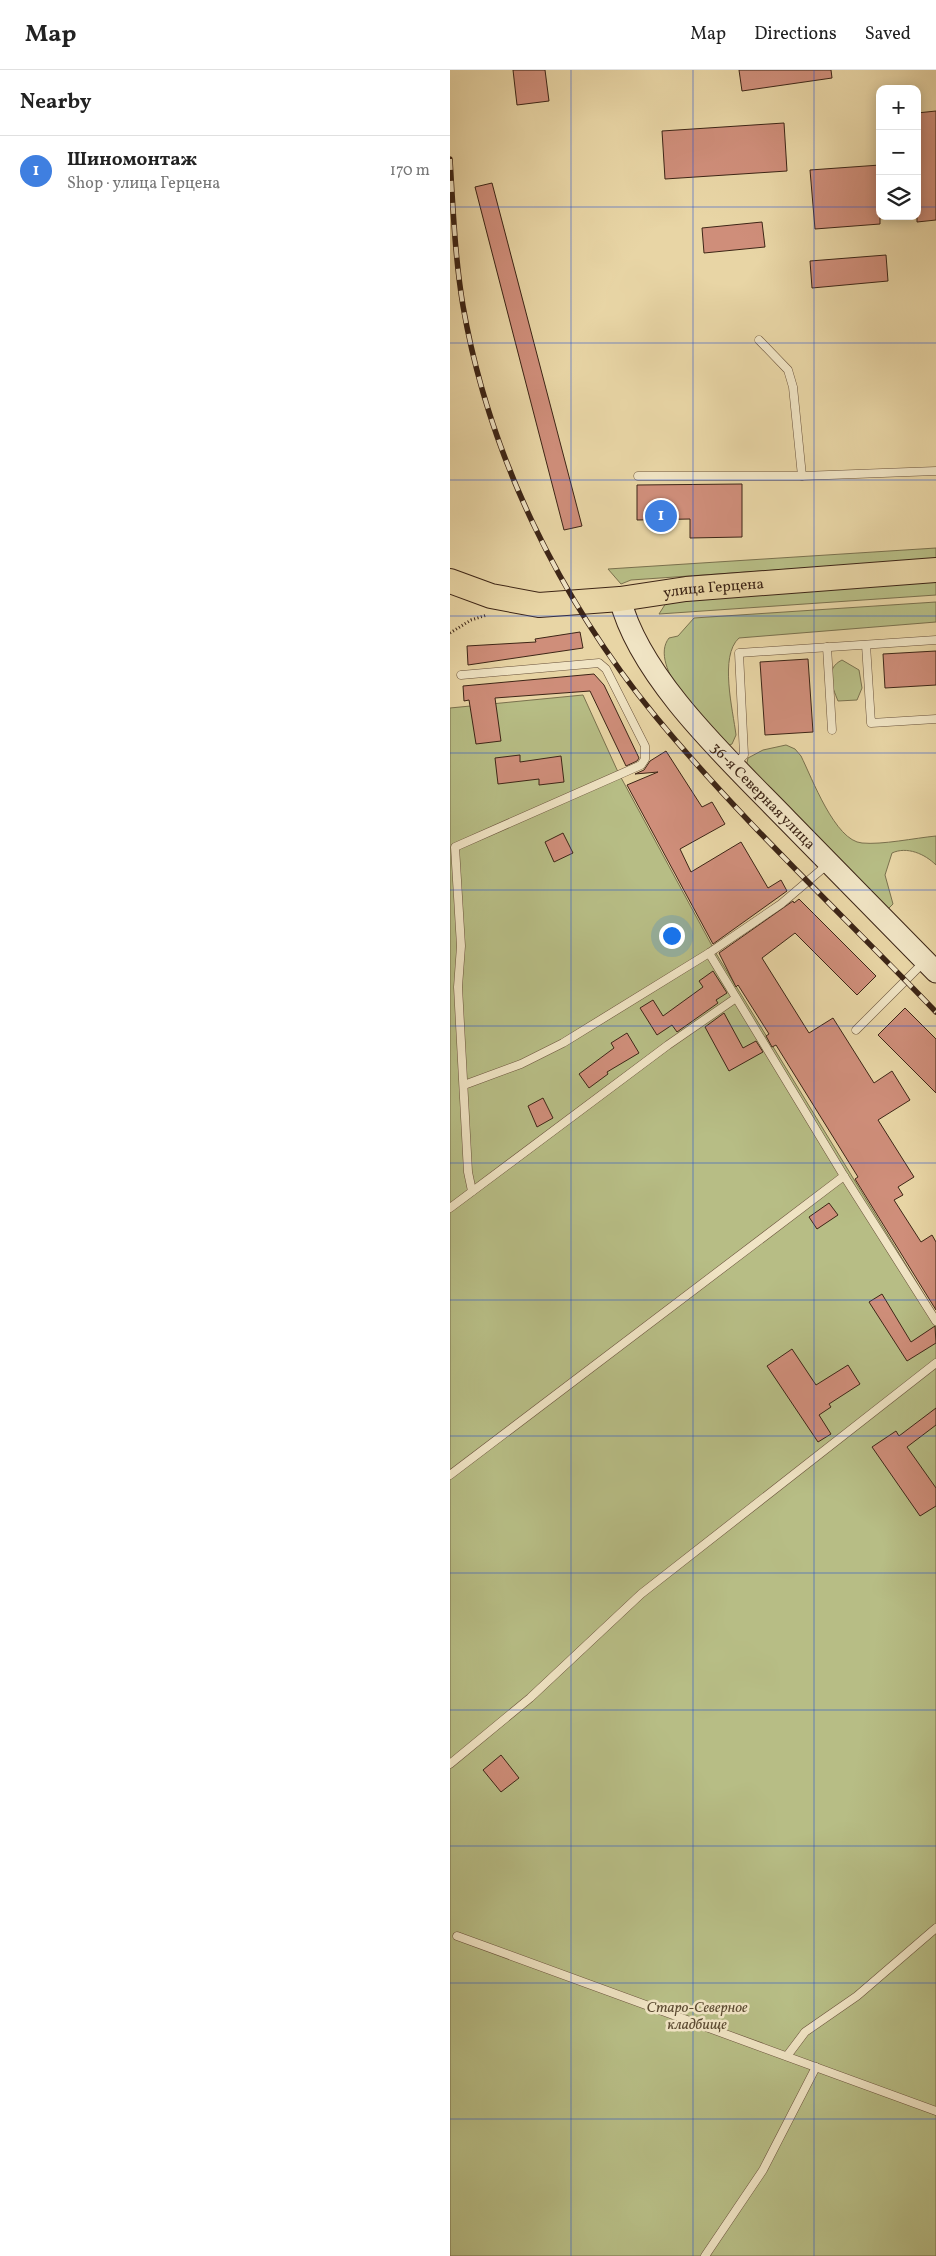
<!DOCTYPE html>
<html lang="en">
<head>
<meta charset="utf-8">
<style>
  :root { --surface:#fff; --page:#f2f2f2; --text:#222; --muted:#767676; --line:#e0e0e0; --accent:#111827 }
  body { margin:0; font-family:Vollkorn,serif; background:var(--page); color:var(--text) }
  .controls { position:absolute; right:15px; top:15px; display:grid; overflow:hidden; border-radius:10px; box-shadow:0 2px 12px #0003 }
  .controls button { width:45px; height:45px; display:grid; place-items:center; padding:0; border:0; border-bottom:1px solid var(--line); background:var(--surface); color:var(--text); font:25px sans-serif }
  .you { position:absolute; left:221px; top:865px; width:18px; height:18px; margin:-12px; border:4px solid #fff; border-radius:50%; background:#1a73e8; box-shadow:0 0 0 8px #1a73e833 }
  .badge { display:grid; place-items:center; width:32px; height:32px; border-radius:50%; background:var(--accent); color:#fff; font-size:16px; font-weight:700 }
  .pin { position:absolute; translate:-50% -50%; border:2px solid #fff; box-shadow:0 1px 5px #0006 }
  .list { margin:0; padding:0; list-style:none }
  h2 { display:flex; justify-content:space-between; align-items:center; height:65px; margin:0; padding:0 20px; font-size:21px }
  h2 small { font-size:16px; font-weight:400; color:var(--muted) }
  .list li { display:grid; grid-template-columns:32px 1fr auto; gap:15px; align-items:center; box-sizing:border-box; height:70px; padding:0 20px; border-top:1px solid var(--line) }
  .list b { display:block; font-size:19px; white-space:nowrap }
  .list p { margin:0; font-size:16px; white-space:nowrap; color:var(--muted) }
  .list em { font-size:16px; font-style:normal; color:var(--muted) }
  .icon { flex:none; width:28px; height:28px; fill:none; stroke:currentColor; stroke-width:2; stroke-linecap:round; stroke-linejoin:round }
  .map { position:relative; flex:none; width:486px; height:2186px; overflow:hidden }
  header { display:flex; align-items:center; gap:30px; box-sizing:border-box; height:70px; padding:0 25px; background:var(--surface); border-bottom:1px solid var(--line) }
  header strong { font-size:24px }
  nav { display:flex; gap:28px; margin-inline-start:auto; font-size:18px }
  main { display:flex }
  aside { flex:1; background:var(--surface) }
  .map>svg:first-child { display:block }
  .green { fill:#b7bd85; stroke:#7a714e }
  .building { fill:#cf8e7a; stroke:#3d2516 }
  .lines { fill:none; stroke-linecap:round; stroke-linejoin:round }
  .lane-casing { stroke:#68513a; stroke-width:9 }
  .secondary-casing { stroke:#3d2516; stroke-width:23 }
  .primary-casing { stroke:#3d2516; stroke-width:26 }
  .path { stroke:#3d2516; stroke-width:3; stroke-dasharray:1 2.5; stroke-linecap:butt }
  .lane { stroke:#f0e4c4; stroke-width:8 }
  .secondary { stroke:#f0e4c4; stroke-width:21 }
  .primary { stroke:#e8d5a5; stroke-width:24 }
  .rail-casing { stroke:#3d2516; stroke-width:5.5 }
  .rail { stroke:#f0e4c4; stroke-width:4; stroke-dasharray:11; stroke-linecap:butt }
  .grid { fill:none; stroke:#1d4ed8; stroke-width:1; stroke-opacity:0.55 }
  .labels { text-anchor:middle; stroke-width:5; stroke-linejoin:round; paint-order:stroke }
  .street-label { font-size:15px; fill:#3d2516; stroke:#f0e4c4 }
  .park-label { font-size:15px; font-style:italic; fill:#5c4b32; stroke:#f0e4c4 }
</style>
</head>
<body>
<header>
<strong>Map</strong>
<nav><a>Map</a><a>Directions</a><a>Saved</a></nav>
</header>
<main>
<aside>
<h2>Nearby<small></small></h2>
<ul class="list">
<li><span class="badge" style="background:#3f7fe0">1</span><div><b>Шиномонтаж</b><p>Shop · улица Герцена</p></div><em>170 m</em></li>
</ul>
</aside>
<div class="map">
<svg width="486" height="2186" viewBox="0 0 486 2186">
  <rect width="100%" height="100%" fill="#e8d5a5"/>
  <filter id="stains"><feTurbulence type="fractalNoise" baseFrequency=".004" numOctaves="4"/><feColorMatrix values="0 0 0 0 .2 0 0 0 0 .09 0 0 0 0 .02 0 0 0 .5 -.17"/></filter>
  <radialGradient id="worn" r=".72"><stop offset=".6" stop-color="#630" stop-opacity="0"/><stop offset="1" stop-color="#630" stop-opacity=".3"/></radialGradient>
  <g class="green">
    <polygon points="486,478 486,489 181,510 171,514 158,499"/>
    <polygon points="486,509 486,525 209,544 216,533 228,527"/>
    <path d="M486 532V552L289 568C269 586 283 640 286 665L282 674 275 677C257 656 197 596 219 568L228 566 244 548Z"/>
    <path d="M392 590 409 600 412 618 407 630 388 631C382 616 374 599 392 590Z"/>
    <polygon points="133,625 168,702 267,885 486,1244 486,2186 0,2186 0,638"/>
    <path d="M336 675 345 679 351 686C362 708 385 771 412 773 432 775 465 768 486 766V795C475 784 457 776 442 783L435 805 443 834 438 839 296 697 298 688 313 680Z"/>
  </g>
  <g class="building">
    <polygon points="63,0 95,0 99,31 67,35"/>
    <polygon points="289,0 381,0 382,8 292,21"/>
    <polygon points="486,41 486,150 467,152 467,92 470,92 467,43"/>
    <polygon points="334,53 337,101 215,109 212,61"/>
    <polygon points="430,95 430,154 365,159 360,100"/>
    <polygon points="42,113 132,456 114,460 25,117"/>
    <polygon points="312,152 315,177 254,183 252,158"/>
    <polygon points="436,185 438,211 362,218 360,191"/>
    <polygon points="292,414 292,467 240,468 240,449 187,450 187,415"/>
    <polygon points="130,562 133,578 18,595 17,576 86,572 85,569"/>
    <polygon points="486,581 486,615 435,618 433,584"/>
    <polygon points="358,589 363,662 315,665 310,592"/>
    <polygon points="144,604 154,615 189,688 187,691 176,696 140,621 45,628 51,671 26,674 19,630 14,631 13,616"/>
    <polygon points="216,681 252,737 262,732 275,754 230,779 241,802 291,772 318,818 331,810 337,821 263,874 177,715 208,702 185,704 194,700 200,691"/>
    <polygon points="70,685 70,692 111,686 114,712 89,715 89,709 48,714 45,688"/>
    <polygon points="113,763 123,783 104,792 95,772"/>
    <polygon points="349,829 426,906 407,925 345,863 312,888 359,963 383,948 424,1013 442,1001 460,1030 428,1050 464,1107 448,1117 453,1125 444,1130 471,1172 482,1165 486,1172 486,1240 405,1109 408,1107 326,975 322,977 316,966 319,964 288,915 286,917 269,883 343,831 344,833"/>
    <polygon points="263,901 277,923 266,930 268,933 227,962 222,955 207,965 190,938 203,930 213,946 253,917 249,911"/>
    <polygon points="455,938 486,969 486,1023 428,965"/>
    <polygon points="274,943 293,978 306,971 313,982 279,1001 255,957"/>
    <polygon points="177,963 189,983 157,1002 158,1004 139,1018 129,1004 164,978 161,973"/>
    <polygon points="93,1028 103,1048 87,1057 78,1036"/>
    <polygon points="379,1133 388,1145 367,1159 359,1147"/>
    <polygon points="432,1224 461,1272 485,1256 486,1273 457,1291 419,1232"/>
    <polygon points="342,1279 366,1315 398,1295 410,1314 379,1334 381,1337 369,1345 381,1364 368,1372 317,1296"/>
    <polygon points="486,1338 486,1355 457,1377 486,1418 486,1436 470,1446 422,1377 446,1361 449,1366"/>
    <polygon points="51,1685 69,1708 51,1722 33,1700"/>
  </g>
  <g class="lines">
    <g class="lane-casing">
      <g id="lane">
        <polyline points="309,270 338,300 343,317 352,406"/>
        <polyline points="188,406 352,406 486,401"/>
        <polyline points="416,575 421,653 486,649"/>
        <polyline points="377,577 382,660"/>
        <polyline points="11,605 149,593 156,599 195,676 195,689 191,695 5,777 11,876 8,917 18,1102 22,1121"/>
        <polyline points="285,695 294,685 289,583 486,570"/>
        <polyline points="259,883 394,1106 486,1251"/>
        <polyline points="406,960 474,892"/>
        <polyline points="14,1015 71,994 113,973 259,883 331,834 378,794"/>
        <polyline points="0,1138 218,975 286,928"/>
        <polyline points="0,1405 394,1106"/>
        <polyline points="0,1694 80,1628 191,1524 486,1293"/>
        <polyline points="7,1866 486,2041"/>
        <polyline points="337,1986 355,1962 407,1926 486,1858"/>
        <polyline points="255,2186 313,2100 366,1997"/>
      </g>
    </g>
    <g class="secondary-casing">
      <g id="secondary">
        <path id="s1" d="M170 529C190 609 281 692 337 750 387 801 436 851 486 902"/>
      </g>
    </g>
    <g class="primary-casing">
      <g id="primary">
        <path id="s2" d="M0 511 41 526 89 535 170 529 236 519 486 500"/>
      </g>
    </g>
    <polyline class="path" points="0,563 21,550 37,545"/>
    <use href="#lane" class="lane"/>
    <use href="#secondary" class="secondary"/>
    <use href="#primary" class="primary"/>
    <g class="rail-casing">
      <path id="rail" d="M0 89C3 138 5 188 13 236 39 386 110 530 206 647 292 751 392 844 486 942"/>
    </g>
    <use href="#rail" class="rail"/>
  </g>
  <path class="grid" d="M121 0V2186M243 0V2186M364 0V2186M0 137H430M467 137H486M0 273H486M0 410H486M0 546H486M0 683H486M0 820H486M0 956H486M0 1093H486M0 1230H486M0 1366H486M0 1503H486M0 1640H486M0 1776H486M0 1913H486M0 2049H486"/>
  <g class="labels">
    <g class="street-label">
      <text dy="5" stroke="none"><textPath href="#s2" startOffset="268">улица Герцена</textPath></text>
      <text dy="5" stroke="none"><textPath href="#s1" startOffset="246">36-я Северная улица</textPath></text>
    </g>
    <g class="park-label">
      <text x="247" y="1942">Старо-Северное<tspan x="247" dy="17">кладбище</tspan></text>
    </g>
  </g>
  <rect width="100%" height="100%" filter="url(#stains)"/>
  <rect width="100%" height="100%" fill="url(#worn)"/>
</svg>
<div class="controls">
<button>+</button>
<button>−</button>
<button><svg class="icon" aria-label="layers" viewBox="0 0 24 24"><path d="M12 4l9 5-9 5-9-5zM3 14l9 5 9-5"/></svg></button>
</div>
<div class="you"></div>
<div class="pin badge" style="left:211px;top:446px;background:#3f7fe0">1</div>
</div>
</main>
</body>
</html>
